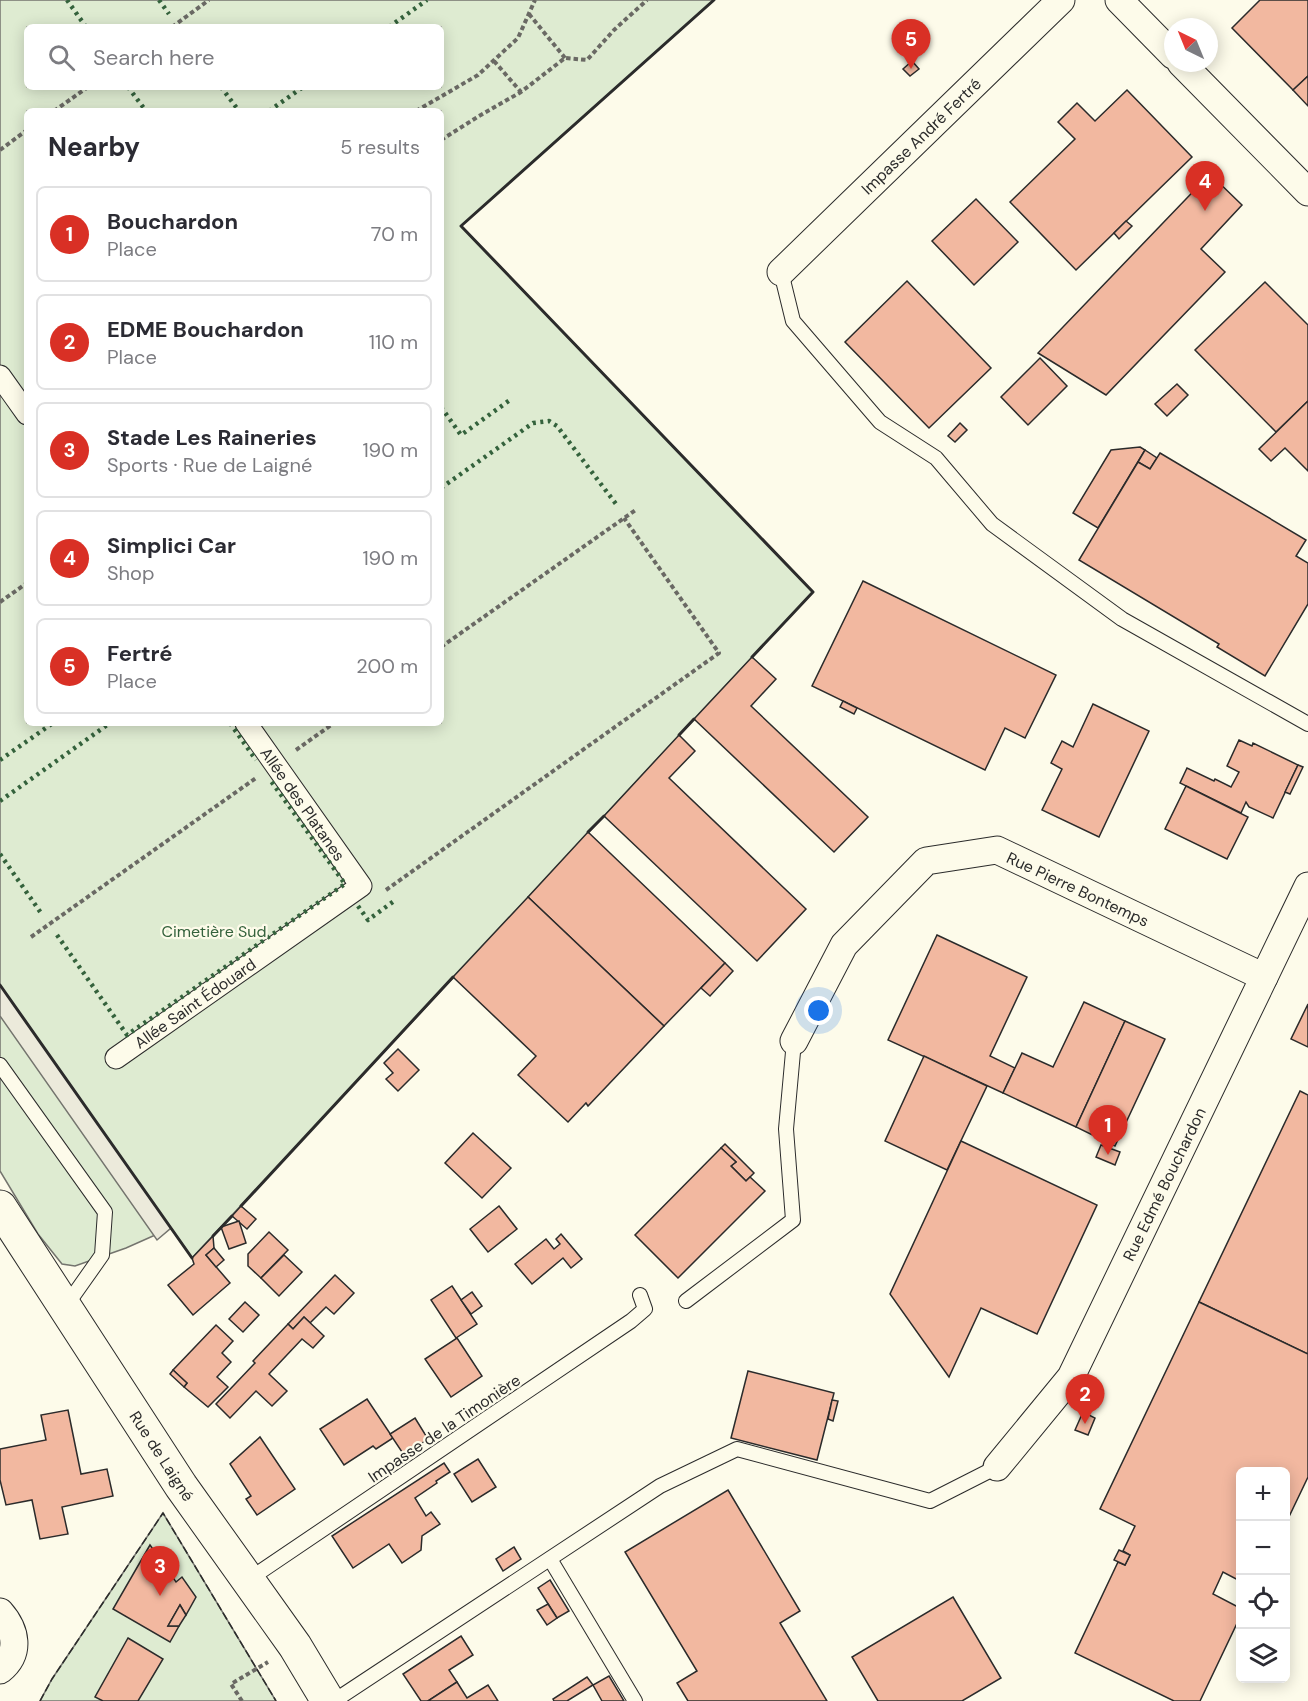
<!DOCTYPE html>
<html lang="en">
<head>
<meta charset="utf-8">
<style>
  :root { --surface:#fff; --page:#f2f2f3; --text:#2b2b33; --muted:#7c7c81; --line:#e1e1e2; --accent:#d93025 }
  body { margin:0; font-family:"DM Sans",sans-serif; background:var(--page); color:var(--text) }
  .controls { position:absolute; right:18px; bottom:18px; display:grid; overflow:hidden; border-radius:9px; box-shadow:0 3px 15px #0003 }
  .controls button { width:54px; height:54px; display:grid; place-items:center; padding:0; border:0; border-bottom:2px solid var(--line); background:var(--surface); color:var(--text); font:30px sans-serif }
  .compass { position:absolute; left:1164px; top:18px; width:54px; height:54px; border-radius:50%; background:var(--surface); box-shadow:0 3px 15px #0003; rotate:317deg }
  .you { position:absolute; left:819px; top:1011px; width:21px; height:21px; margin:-15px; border:4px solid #fff; border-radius:50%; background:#1a73e8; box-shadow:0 0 0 9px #1a73e833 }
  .badge { display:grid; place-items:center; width:39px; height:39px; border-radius:50%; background:var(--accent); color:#fff; font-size:20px; font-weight:700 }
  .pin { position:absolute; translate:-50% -50px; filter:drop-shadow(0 2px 3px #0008) }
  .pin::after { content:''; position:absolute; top:32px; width:21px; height:18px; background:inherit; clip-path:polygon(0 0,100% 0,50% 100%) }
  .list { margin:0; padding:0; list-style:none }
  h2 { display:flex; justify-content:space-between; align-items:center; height:78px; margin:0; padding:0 24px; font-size:26px }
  h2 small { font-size:20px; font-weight:400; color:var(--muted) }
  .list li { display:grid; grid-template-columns:39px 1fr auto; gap:18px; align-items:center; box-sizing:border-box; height:96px; margin:0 12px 12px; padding:0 12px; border:2px solid var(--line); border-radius:9px }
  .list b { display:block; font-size:22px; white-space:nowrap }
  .list p { margin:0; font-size:20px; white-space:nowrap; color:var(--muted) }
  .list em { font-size:20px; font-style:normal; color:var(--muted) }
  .icon { flex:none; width:33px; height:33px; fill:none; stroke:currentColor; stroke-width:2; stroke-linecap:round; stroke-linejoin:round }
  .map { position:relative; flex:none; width:1308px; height:1701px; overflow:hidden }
  .search { position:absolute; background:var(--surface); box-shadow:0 3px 15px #0003; left:24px; top:24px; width:420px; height:66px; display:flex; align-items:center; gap:15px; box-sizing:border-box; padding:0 21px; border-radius:9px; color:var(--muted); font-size:22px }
  .panel { position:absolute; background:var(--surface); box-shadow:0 3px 15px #0003; left:24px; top:108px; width:420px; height:618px; border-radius:9px }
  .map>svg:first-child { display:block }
  .green { fill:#deebd1; stroke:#74746e; stroke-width:1.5; fill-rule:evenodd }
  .parking { fill:#eceadb; stroke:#74746e; stroke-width:1.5 }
  .building { fill:#f2b8a0; stroke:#2b2b2b; stroke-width:1.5 }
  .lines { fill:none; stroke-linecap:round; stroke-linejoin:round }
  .service-casing { stroke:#2b2b2b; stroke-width:16 }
  .pedestrian-casing { stroke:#2b2b2b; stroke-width:23 }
  .minor-casing { stroke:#2b2b2b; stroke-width:29 }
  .tertiary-casing { stroke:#2b2b2b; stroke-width:35 }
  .path { stroke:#6a6964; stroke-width:4; stroke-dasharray:4.5 3; stroke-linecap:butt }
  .service { stroke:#fdfbea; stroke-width:14 }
  .pedestrian { stroke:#fdfbea; stroke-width:21 }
  .minor { stroke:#fdfbea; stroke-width:27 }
  .tertiary { stroke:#fdfbea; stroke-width:33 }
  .hedge { stroke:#34623c; stroke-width:4.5; stroke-dasharray:3 4.5; stroke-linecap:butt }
  .fence { stroke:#2b2b2b; stroke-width:1.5; stroke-dasharray:8 3; stroke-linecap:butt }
  .wall { stroke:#2b2b2b; stroke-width:3 }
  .labels { text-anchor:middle; stroke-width:4.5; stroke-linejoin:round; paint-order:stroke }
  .street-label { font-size:16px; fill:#2b2b2b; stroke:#fdfbea }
  .park-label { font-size:16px; fill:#34623c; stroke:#fdfbea }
</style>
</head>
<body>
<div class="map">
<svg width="1308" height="1701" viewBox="0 0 1308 1701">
  <rect width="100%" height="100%" fill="#fdfbea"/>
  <g class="green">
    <path d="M0 0H714L461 226 813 592 192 1258 171 1228 126 1248 75 1266 62 1264 38 1234 0 1171ZM27 27H441V87H27ZM27 111H441V723H27Z"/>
    <polygon points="163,1513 276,1701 40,1701 52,1679"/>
  </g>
  <polygon class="parking" points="0,985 171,1228 157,1240 0,1016"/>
  <g class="building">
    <polygon points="1260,0 1308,0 1308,76 1293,90 1232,28"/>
    <polygon points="912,61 919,69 910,76 903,69"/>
    <polygon points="1308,76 1308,106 1293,90"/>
    <polygon points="1127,90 1192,157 1076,270 1010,202 1075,139 1058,122 1077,103 1095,121"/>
    <polygon points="1210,174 1242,205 1201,249 1225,272 1106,395 1038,353"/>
    <polygon points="976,199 1018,242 974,285 932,241"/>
    <polygon points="1126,221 1132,226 1119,239 1114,233"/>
    <polygon points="907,281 991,368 929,428 845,342"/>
    <polygon points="1265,282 1308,325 1308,401 1276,432 1195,350"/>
    <polygon points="1040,358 1067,386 1028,425 1001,397"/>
    <polygon points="1177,384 1188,395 1167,416 1155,404"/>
    <polygon points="1308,401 1308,471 1285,448 1271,461 1259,449"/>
    <polygon points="960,423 967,430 955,442 948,436"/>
    <polygon points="1140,447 1145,450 1098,528 1073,513 1111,450"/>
    <polygon points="1145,450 1157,458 1150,469 1138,462"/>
    <polygon points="1160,453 1306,540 1296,556 1308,563 1308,604 1265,676 1217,647 1219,644 1079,560 1138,462 1150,469"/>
    <polygon points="863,581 1056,675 1025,738 1005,728 985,770 812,686"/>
    <polygon points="752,657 776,679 751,706 868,817 834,852 694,719"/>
    <polygon points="843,701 857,708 854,714 840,707"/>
    <polygon points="1093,704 1149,731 1099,837 1042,810 1062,769 1051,763 1062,741 1073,747"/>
    <polygon points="679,735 695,751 669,778 806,909 757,961 604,816"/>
    <polygon points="1239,740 1252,746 1253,743 1298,765 1273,818 1249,807 1246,802 1241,813 1180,783 1187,768 1214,781 1215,779 1231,787 1239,772 1227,766"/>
    <polygon points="1298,765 1303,767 1290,794 1285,792"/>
    <polygon points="1186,786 1248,817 1227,859 1165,829"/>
    <polygon points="588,832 725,963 664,1026 528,897"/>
    <polygon points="528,897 664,1026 588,1106 586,1103 568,1122 518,1075 536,1056 453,977"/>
    <polygon points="937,935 1027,977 990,1056 1015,1068 1003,1093 888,1040"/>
    <polygon points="725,963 733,971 710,996 701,988"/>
    <polygon points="1084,1002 1125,1021 1076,1127 1003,1093 1022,1053 1053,1067"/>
    <polygon points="1308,1004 1308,1047 1291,1039"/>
    <polygon points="1125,1021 1165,1039 1115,1146 1076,1127"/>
    <polygon points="398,1049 419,1070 398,1091 386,1079 393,1073 384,1063"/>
    <polygon points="924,1056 987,1086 947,1170 885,1141"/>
    <polygon points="1300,1091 1308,1095 1308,1354 1199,1302"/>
    <polygon points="473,1133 511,1168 482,1198 445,1163"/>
    <polygon points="961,1141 1097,1205 1037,1334 981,1308 949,1377 890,1294"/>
    <polygon points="725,1144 754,1173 746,1181 731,1166 736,1162 721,1148"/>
    <polygon points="1101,1145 1120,1152 1115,1165 1096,1157"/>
    <polygon points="721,1148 736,1162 731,1166 746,1181 750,1177 765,1191 678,1278 635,1235"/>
    <polygon points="241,1206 256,1219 247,1229 232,1216"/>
    <polygon points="499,1206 517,1229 488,1252 470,1229"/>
    <polygon points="239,1221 246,1243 229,1249 221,1227"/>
    <polygon points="269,1232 288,1250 261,1278 248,1266 248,1254"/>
    <polygon points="561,1234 582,1259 571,1268 563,1258 532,1284 515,1264 546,1239 554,1249 560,1244 556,1239"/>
    <polygon points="213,1236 214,1248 206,1255 230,1283 193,1315 168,1285 194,1264 192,1258"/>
    <polygon points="214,1248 224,1260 216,1267 206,1255"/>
    <polygon points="284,1255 302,1272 279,1296 261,1278"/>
    <polygon points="335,1275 354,1293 334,1314 326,1307 310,1323 304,1317 293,1329 288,1324"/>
    <polygon points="452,1286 477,1324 456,1338 431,1300"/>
    <polygon points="472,1292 482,1306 471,1314 461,1300"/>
    <polygon points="245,1302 259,1315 243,1332 229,1319"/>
    <polygon points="1199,1302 1308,1354 1308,1477 1286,1523 1286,1472 1240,1472 1240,1581 1223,1572 1213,1594 1240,1608 1240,1617 1200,1701 1174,1701 1075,1653 1118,1562 1125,1565 1130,1555 1123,1551 1135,1526 1100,1509"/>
    <polygon points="304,1317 324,1336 313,1348 302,1339 269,1374 287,1391 272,1406 256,1391 230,1418 216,1404 255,1363 253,1361 288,1324 293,1329"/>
    <polygon points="216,1325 233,1341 222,1353 231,1362 217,1377 228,1387 208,1407 184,1387 187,1383 173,1370"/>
    <polygon points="457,1338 482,1376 451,1397 425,1359"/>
    <polygon points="173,1370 187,1383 184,1387 170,1374"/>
    <polygon points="748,1371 834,1393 817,1460 731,1438"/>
    <polygon points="367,1399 393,1438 376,1449 373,1446 344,1465 320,1429"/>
    <polygon points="832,1400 838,1401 833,1421 828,1419"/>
    <polygon points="68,1410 81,1474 107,1469 113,1496 62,1507 68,1534 40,1539 32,1500 6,1505 0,1480 0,1449 46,1440 41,1415"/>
    <polygon points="1083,1412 1095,1418 1088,1435 1075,1430"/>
    <polygon points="415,1418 428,1439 404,1455 390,1434"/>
    <polygon points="260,1437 295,1489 257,1515 246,1499 251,1496 230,1464"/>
    <polygon points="478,1459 496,1487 472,1502 454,1474"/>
    <polygon points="444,1463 450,1472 436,1481 437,1483 415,1498 426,1516 431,1512 440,1524 422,1536 421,1550 402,1563 389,1544 353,1568 332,1536"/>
    <polygon points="728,1490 800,1611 780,1623 827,1701 688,1701 677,1683 697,1671 625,1552"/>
    <polygon points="150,1545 176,1582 182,1577 196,1597 186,1615 180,1605 168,1626 179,1626 170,1642 113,1609"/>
    <polygon points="514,1547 521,1559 503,1571 496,1559"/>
    <polygon points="1119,1550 1130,1555 1125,1565 1114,1560"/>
    <polygon points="550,1580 569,1611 557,1618 538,1588"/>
    <polygon points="953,1597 1001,1678 962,1701 878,1701 852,1657"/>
    <polygon points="548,1604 557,1618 547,1625 537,1610"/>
    <polygon points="180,1605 186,1615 179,1626 168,1626"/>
    <polygon points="461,1636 473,1655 449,1670 457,1682 428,1701 421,1701 403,1674"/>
    <polygon points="128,1638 163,1659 138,1701 103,1701 95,1697"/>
    <polygon points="609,1676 624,1701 602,1701 593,1685"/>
    <polygon points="587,1677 593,1685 567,1701 554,1701 553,1699"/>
    <polygon points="457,1682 467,1698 488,1685 498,1701 428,1701"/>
  </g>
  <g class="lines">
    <g class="service-casing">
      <g id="service">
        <polyline points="781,272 793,321 880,422 936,458 992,524 1122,619 1308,724"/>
        <polyline points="0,1065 105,1212 102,1255 66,1306"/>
        <polyline points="686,1301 793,1220 786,1129 794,1041"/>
        <polyline points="550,1559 635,1701"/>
        <polyline points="248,1580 631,1321 645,1309 640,1295"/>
        <polyline points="334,1701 660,1486 737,1449 930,1501 997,1467"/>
      </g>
    </g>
    <g class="pedestrian-casing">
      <g id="pedestrian">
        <polyline points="0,376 27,414"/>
        <polyline points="116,1058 361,886 246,723"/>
      </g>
    </g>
    <g class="minor-casing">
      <g id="minor">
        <polyline points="1119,0 1173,55"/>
        <polyline points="1181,63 1308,192"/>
        <polyline points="781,272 1061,0"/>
        <polyline points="794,1041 844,945 926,861 997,850 1264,977"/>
        <polyline points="997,1467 1071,1377 1308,886"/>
        <path d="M0 1612C16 1630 21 1653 0 1670"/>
      </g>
    </g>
    <g class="tertiary-casing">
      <polyline id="tertiary" points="0,1207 181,1486 295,1646 328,1701"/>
    </g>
    <g class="path">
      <polyline points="529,14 565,58"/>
      <polyline points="172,27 209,0"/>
      <polyline points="494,61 521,92"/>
      <polyline points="54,111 88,87"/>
      <polyline points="416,111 478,75 518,38 535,0"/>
      <polyline points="441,140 479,116 521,92 565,58 587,60 614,30 647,0"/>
      <polyline points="0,150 27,130"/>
      <polyline points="0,602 27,583"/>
      <polyline points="441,647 637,509"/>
      <polyline points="296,750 334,723"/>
      <polyline points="386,890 719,653 624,518"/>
      <polyline points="31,937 256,778"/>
      <polyline points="242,1701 231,1684 268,1662"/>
    </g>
    <use href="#service" class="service"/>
    <use href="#pedestrian" class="pedestrian"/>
    <use href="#minor" class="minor"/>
    <use href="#tertiary" class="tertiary"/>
    <g class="hedge">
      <polyline points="67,0 86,27"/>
      <polyline points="159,0 169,14"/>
      <polyline points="389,27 427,0"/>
      <polyline points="128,87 146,111"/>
      <polyline points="221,87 239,111"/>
      <polyline points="269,111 303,87"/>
      <polyline points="441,407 461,435 510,400"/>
      <polyline points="441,488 533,423 549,421 557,426 616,504"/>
      <polyline points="230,723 256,760"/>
      <polyline points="0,760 53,723"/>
      <polyline points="0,801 110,723"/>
      <polyline points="0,854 41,913"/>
      <polyline points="358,906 368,920 394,901"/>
      <polyline points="57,935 127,1035 345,884 271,781"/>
    </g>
    <polyline class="fence" points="40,1701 52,1679 163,1513 276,1701"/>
    <g class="wall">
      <polyline points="714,0 461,226 813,592 752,657"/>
      <polyline points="679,735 694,719"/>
      <polyline points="588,832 604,816"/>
      <polyline points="0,985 192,1258"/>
      <polyline points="241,1206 453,977"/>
      <polyline points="213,1236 232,1216"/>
    </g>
  </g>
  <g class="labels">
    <g class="street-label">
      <text transform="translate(921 136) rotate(-44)" y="6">Impasse André Fertré</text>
      <text transform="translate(303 804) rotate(55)" y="6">Allée des Platanes</text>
      <text transform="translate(1078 889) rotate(25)" y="6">Rue Pierre Bontemps</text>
      <text transform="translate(195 1003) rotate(-35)" y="6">Allée Saint Édouard</text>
      <text transform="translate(1164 1184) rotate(-64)" y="6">Rue Edmé Bouchardon</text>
      <text transform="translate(444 1428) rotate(-34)" y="6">Impasse de la Timonière</text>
      <text transform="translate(162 1456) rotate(57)" y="6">Rue de Laigné</text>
    </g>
    <g class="park-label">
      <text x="214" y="937">Cimetière Sud</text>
    </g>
  </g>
</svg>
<div class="controls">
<button>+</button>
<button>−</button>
<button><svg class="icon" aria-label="locate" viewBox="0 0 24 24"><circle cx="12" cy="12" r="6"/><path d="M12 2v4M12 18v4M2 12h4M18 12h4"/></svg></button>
<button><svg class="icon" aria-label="layers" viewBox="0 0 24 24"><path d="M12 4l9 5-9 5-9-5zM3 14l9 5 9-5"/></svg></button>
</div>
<svg class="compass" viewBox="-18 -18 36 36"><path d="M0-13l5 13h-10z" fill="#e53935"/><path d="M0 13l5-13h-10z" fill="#7c7c81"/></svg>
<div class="you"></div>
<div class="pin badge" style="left:1108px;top:1155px">1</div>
<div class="pin badge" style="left:1085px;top:1424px">2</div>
<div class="pin badge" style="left:160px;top:1596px">3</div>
<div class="pin badge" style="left:1205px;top:211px">4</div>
<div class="pin badge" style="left:911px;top:69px">5</div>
<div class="search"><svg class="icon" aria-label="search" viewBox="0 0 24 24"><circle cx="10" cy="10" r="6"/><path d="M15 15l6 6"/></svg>Search here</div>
<section class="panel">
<h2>Nearby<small>5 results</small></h2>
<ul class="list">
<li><span class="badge">1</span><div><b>Bouchardon</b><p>Place</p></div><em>70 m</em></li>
<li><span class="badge">2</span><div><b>EDME Bouchardon</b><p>Place</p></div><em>110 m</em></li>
<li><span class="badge">3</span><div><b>Stade Les Raineries</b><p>Sports · Rue de Laigné</p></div><em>190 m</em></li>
<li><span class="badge">4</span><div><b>Simplici Car</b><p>Shop</p></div><em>190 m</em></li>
<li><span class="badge">5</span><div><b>Fertré</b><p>Place</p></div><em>200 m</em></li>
</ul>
</section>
</div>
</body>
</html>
